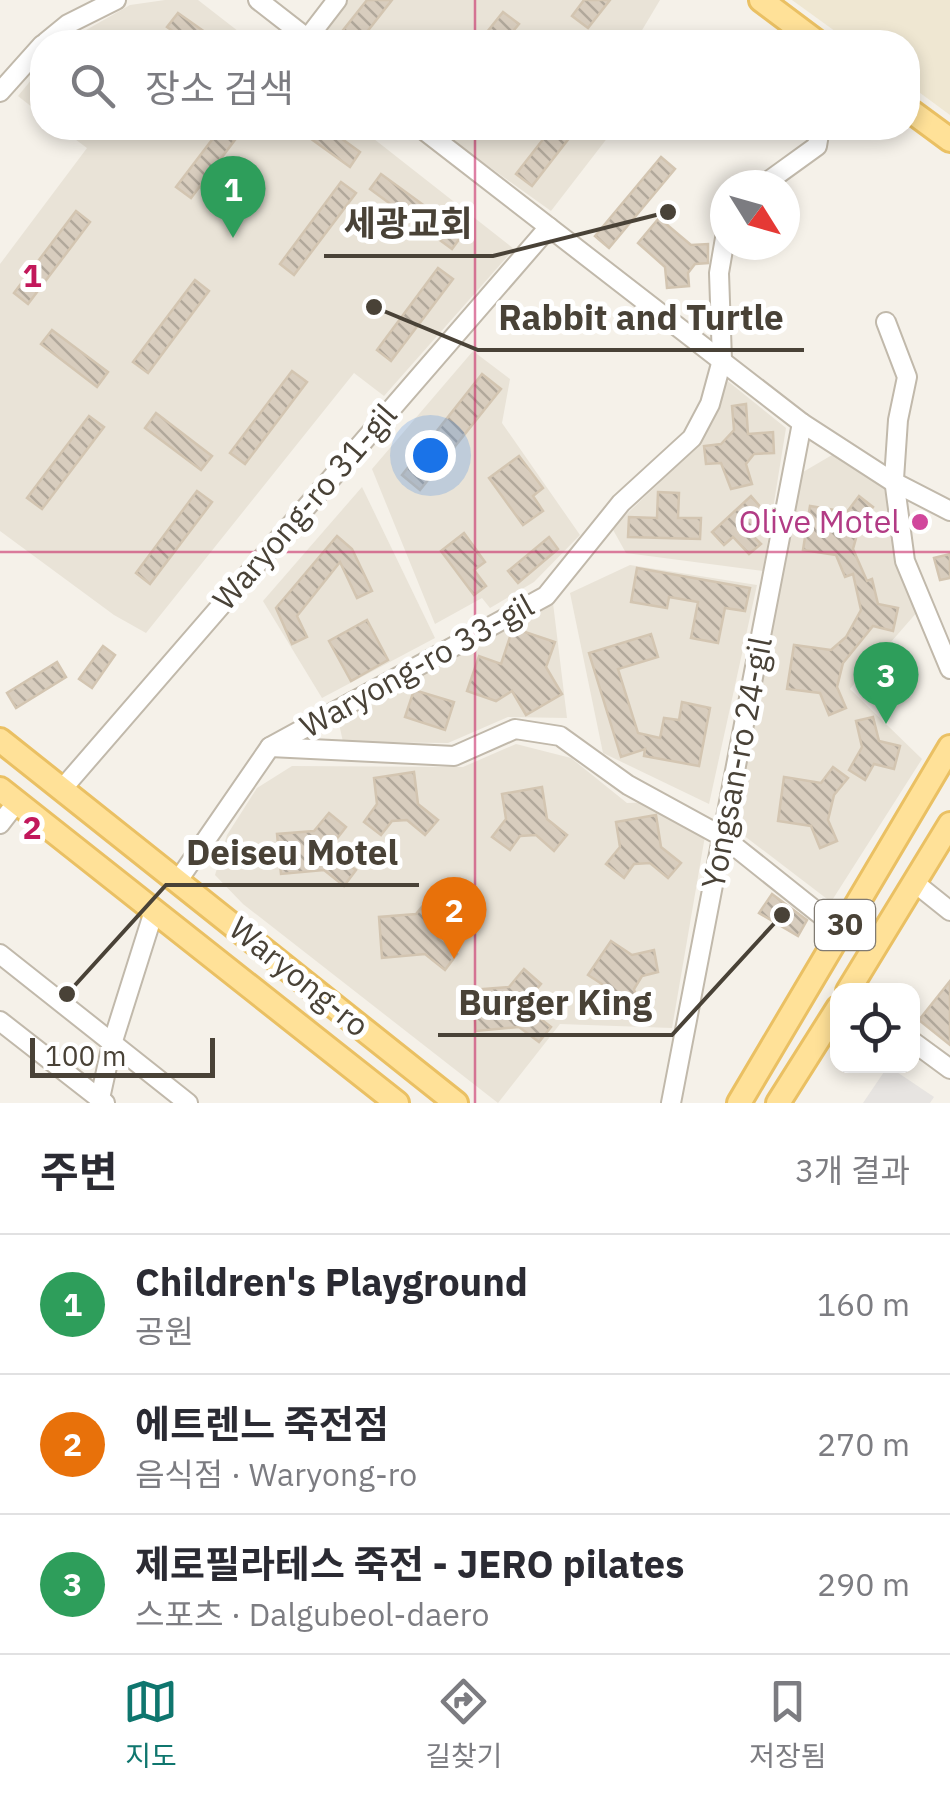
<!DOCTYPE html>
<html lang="ko">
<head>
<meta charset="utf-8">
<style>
  :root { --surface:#fff; --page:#f2f2f3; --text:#2b2b33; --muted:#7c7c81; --line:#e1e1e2; --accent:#0f766e }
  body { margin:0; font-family:"IBM Plex Sans","Noto Sans KR",sans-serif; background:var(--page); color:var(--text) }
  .controls { position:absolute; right:30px; bottom:30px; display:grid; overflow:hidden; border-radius:20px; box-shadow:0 5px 15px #0003 }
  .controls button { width:90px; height:90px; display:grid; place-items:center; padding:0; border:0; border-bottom:2px solid var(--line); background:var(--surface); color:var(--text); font:50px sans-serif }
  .compass { position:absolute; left:710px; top:170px; width:90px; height:90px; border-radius:50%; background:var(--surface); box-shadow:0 5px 15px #0003; rotate:127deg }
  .scale { position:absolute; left:30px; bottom:25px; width:185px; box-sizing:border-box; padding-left:10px; border:5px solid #494237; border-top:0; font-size:28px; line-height:35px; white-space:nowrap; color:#494237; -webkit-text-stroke:8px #fff; paint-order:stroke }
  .you { position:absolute; left:430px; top:455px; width:35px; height:35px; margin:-25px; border:8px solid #fff; border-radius:50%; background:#1a73e8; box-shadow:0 0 0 15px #1a73e833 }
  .badge { display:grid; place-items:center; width:65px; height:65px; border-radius:50%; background:var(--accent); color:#fff; font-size:32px; font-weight:700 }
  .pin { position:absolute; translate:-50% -82px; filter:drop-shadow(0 2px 5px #0008) }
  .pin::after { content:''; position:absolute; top:52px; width:35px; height:30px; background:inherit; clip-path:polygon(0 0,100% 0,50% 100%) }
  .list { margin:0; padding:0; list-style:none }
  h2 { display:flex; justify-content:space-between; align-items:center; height:130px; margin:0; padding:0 40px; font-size:42px }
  h2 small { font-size:32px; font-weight:400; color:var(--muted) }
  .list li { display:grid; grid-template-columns:65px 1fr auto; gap:30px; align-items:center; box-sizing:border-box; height:140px; padding:0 40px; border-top:2px solid var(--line) }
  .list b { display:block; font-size:38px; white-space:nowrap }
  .list p { margin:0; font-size:32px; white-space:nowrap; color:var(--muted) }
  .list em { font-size:32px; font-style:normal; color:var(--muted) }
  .icon { flex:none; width:55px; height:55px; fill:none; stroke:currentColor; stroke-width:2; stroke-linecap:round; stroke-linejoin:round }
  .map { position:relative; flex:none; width:950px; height:1103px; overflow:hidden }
  .search { position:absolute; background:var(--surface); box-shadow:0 5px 15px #0003; left:30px; right:30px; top:30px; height:110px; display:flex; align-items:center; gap:25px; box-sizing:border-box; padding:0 35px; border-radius:40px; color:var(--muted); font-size:38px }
  .sheet { height:550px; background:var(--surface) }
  nav { display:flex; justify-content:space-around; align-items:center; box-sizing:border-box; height:140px; border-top:2px solid var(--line); background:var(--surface); font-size:28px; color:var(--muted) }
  nav a { display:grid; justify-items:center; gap:5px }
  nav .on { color:var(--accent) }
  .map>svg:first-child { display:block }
  .residential { fill:#e9e3d7 }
  .education { fill:#efe7d2 }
  .parking { fill:#e7e4e1 }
  .building { fill:url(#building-back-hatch); stroke:#d3c5b1; stroke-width:2.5 }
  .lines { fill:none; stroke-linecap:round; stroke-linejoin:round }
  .minor-casing { stroke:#c1b9ab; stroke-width:22 }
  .major-casing { stroke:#eac063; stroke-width:28 }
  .minor { stroke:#fff; stroke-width:18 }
  .major { stroke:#ffe198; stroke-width:22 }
  .grid { fill:none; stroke:#c2185b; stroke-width:2.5; stroke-opacity:0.55 }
  .hotel-dot { fill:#d1479c; stroke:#fff; stroke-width:4 }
  .labels { text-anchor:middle; stroke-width:10; stroke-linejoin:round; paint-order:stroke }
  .shield { fill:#fff; stroke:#807b73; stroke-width:2.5 }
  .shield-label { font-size:30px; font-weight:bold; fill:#494237 }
  .street-label { font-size:32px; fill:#494237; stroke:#fff }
  .hotel-label { font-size:32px; fill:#b23c85; stroke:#fff; text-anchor:end }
  .grid-label { font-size:32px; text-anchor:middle; font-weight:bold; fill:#c2185b; stroke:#fff; stroke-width:10; stroke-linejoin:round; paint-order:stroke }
  .leader { fill:none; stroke:#494237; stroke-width:4 }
  .callout-dot { fill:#494237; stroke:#fff; stroke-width:4 }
  .callout-label { font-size:35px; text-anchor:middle; font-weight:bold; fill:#494237; stroke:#fff; stroke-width:10; stroke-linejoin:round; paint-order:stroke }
</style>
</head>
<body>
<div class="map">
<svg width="950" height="1103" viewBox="0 0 950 1103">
  <defs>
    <pattern id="building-back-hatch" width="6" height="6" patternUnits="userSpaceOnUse" patternTransform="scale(2.5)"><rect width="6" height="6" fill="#d8cdbe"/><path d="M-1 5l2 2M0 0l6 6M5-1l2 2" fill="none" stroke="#b1a89b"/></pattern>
  </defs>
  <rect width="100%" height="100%" fill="#f5f1e9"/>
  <g class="residential">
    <polygon points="165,0 198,0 252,42 65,42 130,5"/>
    <polygon points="347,0 660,0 635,42 324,42 328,25"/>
    <polygon points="42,67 42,115 18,96"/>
    <polygon points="60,128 360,128 514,249 384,396 354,373 146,633 114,615 0,531 0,264 87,148"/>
    <polygon points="435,128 615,128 551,211"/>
    <polygon points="473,351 510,379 502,423 580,535 534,582 490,608 482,598 435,624 372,469"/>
    <polygon points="725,379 786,428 763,571 626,553 612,528 698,446"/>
    <polygon points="832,455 884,488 897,562 918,611 850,689 922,759 831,902 734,828 803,472"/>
    <polygon points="362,487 435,638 322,698 263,601"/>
    <polygon points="630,565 757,585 709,804 603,753 570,593"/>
    <polygon points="553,603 567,718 508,717 448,743 343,742 338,719"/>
    <polygon points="516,744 571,758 627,803 664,802 705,836 672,1028 560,1024 498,1103 243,904 215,875 227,835 257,788 292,766 463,767"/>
  </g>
  <polygon class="education" points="792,0 950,0 950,115 908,84 908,42 850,42"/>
  <polygon class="parking" points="888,1066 934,1097 930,1103 863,1103"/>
  <g class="building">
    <polygon points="367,0 392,0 359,42 351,42 340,34"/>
    <polygon points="584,0 610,0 588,28 572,16"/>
    <polygon points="503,12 519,24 504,42 479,42"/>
    <polygon points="178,13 219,42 188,42 167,27"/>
    <polygon points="221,128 244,128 191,198 176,187"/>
    <polygon points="296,128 327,128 360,152 350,167"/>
    <polygon points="552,128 577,128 532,186 516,174"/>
    <polygon points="661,157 675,169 609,248 595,236"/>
    <polygon points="381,174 463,234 452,249 370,189"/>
    <polygon points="341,182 356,193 294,275 280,264"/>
    <polygon points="76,211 90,222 28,304 14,293"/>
    <polygon points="659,218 691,245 708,244 708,263 695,264 688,273 689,286 667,288 665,267 638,243"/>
    <polygon points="438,268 453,279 391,361 377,350"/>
    <polygon points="195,280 209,291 148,373 133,362"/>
    <polygon points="52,330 108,372 97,387 41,344"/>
    <polygon points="292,371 307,382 245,464 230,453"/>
    <polygon points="482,374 501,389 420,490 402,475"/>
    <polygon points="746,404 748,434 773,432 774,453 754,454 746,464 752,484 731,489 721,463 706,464 704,446 721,444 734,430 732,406"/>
    <polygon points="156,413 212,456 201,470 145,428"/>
    <polygon points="89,416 104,427 42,509 27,498"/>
    <polygon points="519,456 543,488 533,496 543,511 523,525 489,478"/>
    <polygon points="197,491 212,502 150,584 136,573"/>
    <polygon points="658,492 679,493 678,518 701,518 700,539 628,537 629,517 657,518"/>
    <polygon points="751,496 770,518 752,535 761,544 749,554 733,537 724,545 712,532"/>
    <polygon points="859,496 873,507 860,524 853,549 867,581 872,579 878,604 898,608 893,631 873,626 843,663 837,687 846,708 829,715 820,693 787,689 794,645 831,650 846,637 861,610 853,574 845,577 836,555 803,550 810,506 847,512"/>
    <polygon points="464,533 485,562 474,570 486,586 474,595 441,551"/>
    <polygon points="337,536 352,549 372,591 357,598 340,562 297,616 307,637 292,644 276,608"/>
    <polygon points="549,537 558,549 518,583 508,571"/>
    <polygon points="950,554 950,578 940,580 934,558"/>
    <polygon points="637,568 750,588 745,611 725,608 718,643 691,638 698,602 669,597 667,608 631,602"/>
    <polygon points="367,620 388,660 351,681 329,641"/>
    <polygon points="513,628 555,642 546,667 562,694 526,715 512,691 496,701 467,691 479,656 501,664"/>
    <polygon points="651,634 658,657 618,669 638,733 660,738 664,718 679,720 682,702 710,708 699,766 644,756 645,749 621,757 589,653"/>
    <polygon points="103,646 115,655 92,688 79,679"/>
    <polygon points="57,662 66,677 16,708 7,693"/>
    <polygon points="414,690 454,702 445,730 405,717"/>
    <polygon points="873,717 879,741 900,746 894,769 874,764 865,780 849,770 862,747 856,721"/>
    <polygon points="833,767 848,778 834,795 828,820 837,841 820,848 811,826 778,821 784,777 821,783"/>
    <polygon points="414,772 418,804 438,820 425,835 407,820 392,821 381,835 364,822 377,804 374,778"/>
    <polygon points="542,787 547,819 567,835 554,851 536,835 520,836 510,850 492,837 506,819 502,794"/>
    <polygon points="329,813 346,827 335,841 337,856 356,870 344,886 324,870 281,874 277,834 314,831"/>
    <polygon points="656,815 661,847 681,863 668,878 650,863 634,864 624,878 606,864 620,847 616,822"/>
    <polygon points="772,894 807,920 798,936 759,913"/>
    <polygon points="430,897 447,911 436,924 438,939 457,954 445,970 425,954 382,958 379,917 416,914"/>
    <polygon points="611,941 632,955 654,950 658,972 642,976 634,989 640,1012 621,1017 614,992 588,975"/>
    <polygon points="524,969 541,984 530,997 532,1012 551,1027 539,1042 519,1027 476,1031 472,990 509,987"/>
    <polygon points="950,981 950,1045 919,1020"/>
  </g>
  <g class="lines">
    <g class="minor-casing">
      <g id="minor">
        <polyline points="258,0 312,42"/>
        <polyline points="307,39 337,0"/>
        <polyline points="46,42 68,24 116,0"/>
        <polyline points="0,92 42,45"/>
        <polyline points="421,128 802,423 890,480 950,511"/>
        <polyline points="763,185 817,146 820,128"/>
        <polyline points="886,322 907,377 898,420 894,479 905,561 950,669"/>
        <polyline points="270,747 454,756 515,729 560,736 628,785 723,837 841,931"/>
        <polyline points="63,788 549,227"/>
        <polyline points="0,824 17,802"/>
        <polyline points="179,879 270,747 546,596 621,503 692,438 710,404 722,360 719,273 725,238"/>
        <polyline points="915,883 950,911"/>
        <polyline points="0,954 188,1103"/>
        <polyline points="0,1021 105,1103"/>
        <polyline points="912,1041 950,1069"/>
        <polyline points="99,1103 112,1044 154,911"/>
        <polyline points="671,1103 802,423"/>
      </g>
    </g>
    <g class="major-casing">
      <g id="major">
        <polyline points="761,0 817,42"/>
        <polyline points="908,109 950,140"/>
        <polyline points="0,740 456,1103"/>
        <polyline points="0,789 397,1103"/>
        <polyline points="848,991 950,824"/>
        <polyline points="739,1103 950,747"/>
        <polyline points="778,1103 838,1008"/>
      </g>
    </g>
    <use href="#minor" class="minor"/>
    <use href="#major" class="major"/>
  </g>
  <path class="grid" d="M475 0V42M475 128V1103M0 552H950"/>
  <circle class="hotel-dot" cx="920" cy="522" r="10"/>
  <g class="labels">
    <rect class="shield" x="815" y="900" width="60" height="50" rx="8"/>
    <g class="shield-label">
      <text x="845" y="935">30</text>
    </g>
    <g class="street-label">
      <text transform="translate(305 507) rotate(-49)" y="11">Waryong-ro 31-gil</text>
      <text transform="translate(417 666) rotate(-29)" y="11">Waryong-ro 33-gil</text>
      <text transform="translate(737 763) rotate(-79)" y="11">Yongsan-ro 24-gil</text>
      <text transform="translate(299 977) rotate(39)" y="11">Waryong-ro</text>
    </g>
    <g class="hotel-label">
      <text x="900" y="533">Olive Motel</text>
    </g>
  </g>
  <g class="grid-label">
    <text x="32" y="287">1</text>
    <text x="32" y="839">2</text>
  </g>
  <path class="leader" d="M668 212L493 256H324M374 307L478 350H804M67 994L166 885H419M782 915L672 1035H438"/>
  <g class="callout-dot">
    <circle cx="668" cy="212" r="10"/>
    <circle cx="374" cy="307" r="10"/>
    <circle cx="67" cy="994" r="10"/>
    <circle cx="782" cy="915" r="10"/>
  </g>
  <g class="callout-label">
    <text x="408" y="236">세광교회</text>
    <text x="641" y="330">Rabbit and Turtle</text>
    <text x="292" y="865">Deiseu Motel</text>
    <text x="555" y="1015">Burger King</text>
  </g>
</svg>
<div class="controls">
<button><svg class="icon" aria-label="locate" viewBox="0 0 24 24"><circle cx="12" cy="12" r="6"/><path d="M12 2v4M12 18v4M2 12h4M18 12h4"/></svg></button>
</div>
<svg class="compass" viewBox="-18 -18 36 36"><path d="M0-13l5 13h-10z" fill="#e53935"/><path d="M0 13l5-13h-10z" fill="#7c7c81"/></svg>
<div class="scale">100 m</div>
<div class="you"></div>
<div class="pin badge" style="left:233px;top:238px;background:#2e9e5b">1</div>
<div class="pin badge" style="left:454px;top:959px;background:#e8710a">2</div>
<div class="pin badge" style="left:886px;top:724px;background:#2e9e5b">3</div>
<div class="search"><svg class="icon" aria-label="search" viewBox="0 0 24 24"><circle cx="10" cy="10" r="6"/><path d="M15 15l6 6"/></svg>장소 검색</div>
</div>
<section class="sheet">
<h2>주변<small>3개 결과</small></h2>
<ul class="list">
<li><span class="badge" style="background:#2e9e5b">1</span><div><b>Children's Playground</b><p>공원</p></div><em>160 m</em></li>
<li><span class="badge" style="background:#e8710a">2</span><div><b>에트렌느 죽전점</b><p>음식점 · Waryong-ro</p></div><em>270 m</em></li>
<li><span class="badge" style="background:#2e9e5b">3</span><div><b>제로필라테스 죽전 - JERO pilates</b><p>스포츠 · Dalgubeol-daero</p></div><em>290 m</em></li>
</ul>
</section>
<nav>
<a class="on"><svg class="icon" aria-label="map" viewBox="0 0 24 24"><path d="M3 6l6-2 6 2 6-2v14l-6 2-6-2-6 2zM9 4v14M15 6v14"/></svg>지도</a>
<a><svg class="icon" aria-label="directions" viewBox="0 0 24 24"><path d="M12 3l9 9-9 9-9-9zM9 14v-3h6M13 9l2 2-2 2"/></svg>길찾기</a>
<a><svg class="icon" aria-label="saved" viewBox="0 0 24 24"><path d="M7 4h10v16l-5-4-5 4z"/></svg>저장됨</a>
</nav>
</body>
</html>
